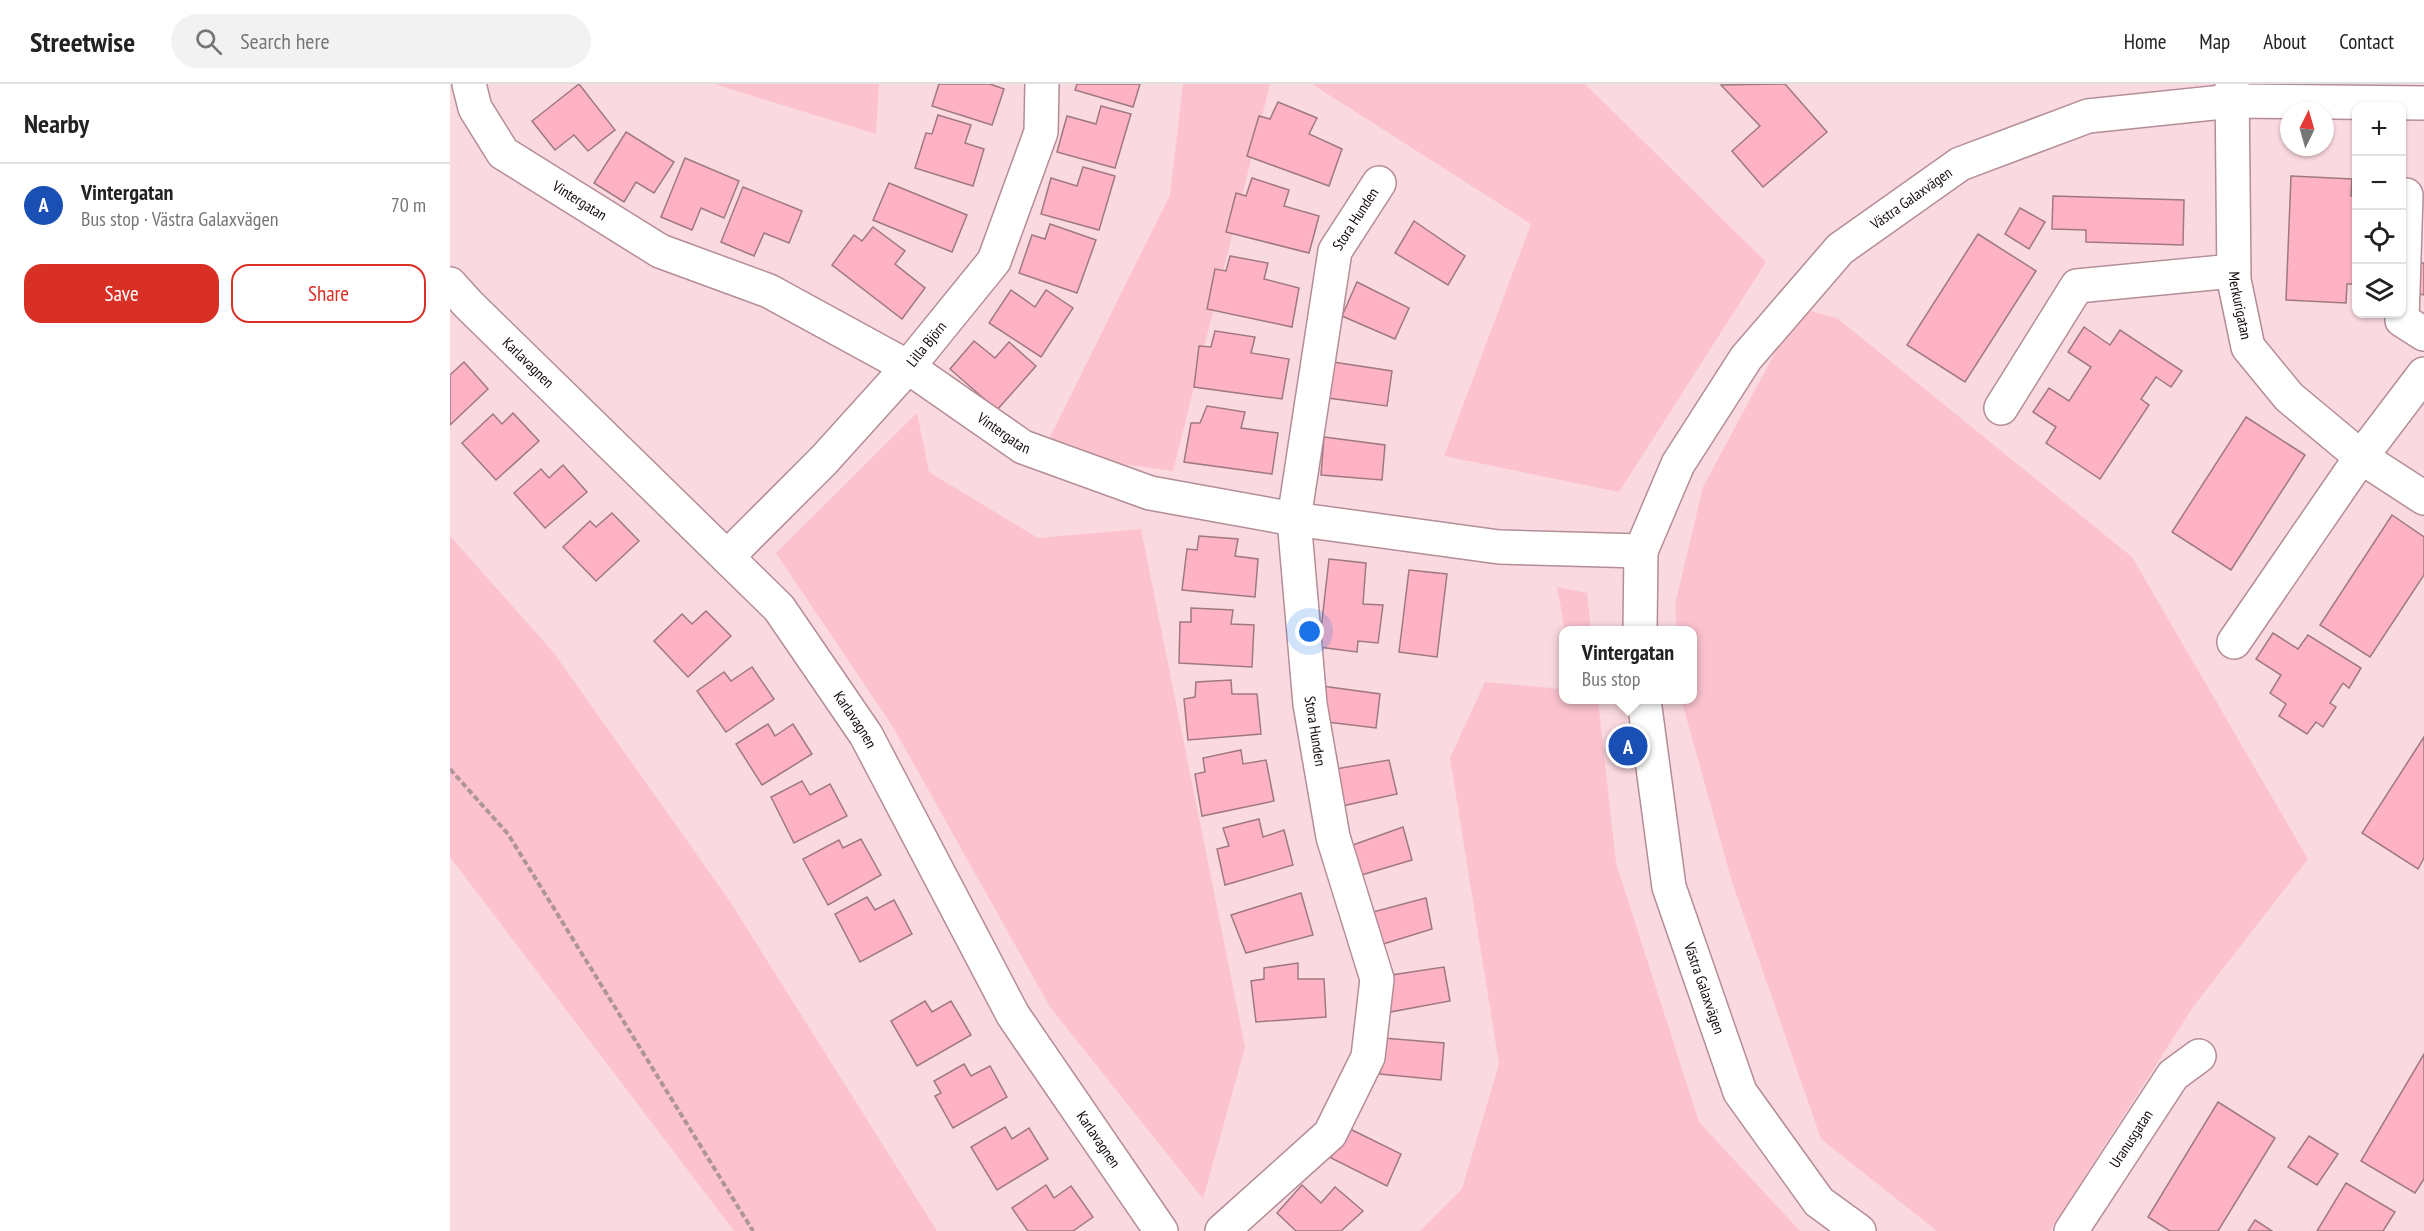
<!DOCTYPE html>
<html lang="en">
<head>
<meta charset="utf-8">
<style>
  :root { --surface:#fff; --page:#f2f2f2; --text:#222; --muted:#767676; --line:#e0e0e0; --accent:#d93025 }
  body { margin:0; font-family:"PT Sans Narrow",sans-serif; background:var(--page); color:var(--text) }
  .controls { position:absolute; right:18px; top:18px; display:grid; overflow:hidden; border-radius:12px; box-shadow:0 2px 4px #0004 }
  .controls button { width:54px; height:54px; display:grid; place-items:center; padding:0; border:0; border-bottom:2px solid var(--line); background:var(--surface); color:var(--text); font:30px sans-serif }
  .compass { position:absolute; left:1830px; top:18px; width:54px; height:54px; border-radius:50%; background:var(--surface); box-shadow:0 2px 4px #0004; rotate:5deg }
  .you { position:absolute; left:860px; top:548px; width:21px; height:21px; margin:-15px; border:4px solid #fff; border-radius:50%; background:#1a73e8; box-shadow:0 0 0 9px #1a73e833 }
  .badge { display:grid; place-items:center; width:39px; height:39px; border-radius:50%; background:var(--accent); color:#fff; font-size:20px; font-weight:700 }
  .pin { position:absolute; translate:-50% -50%; border:3px solid #fff; box-shadow:0 2px 6px #0006 }
  .popup { position:absolute; left:1109px; top:542px; width:138px; height:78px; box-sizing:border-box; display:grid; place-content:center; border-radius:12px; background:var(--surface); filter:drop-shadow(0 2px 4px #0005); font-size:20px; white-space:nowrap; color:var(--muted) }
  .popup b { font-size:22px; color:var(--text) }
  .popup::after { content:''; position:absolute; left:50%; top:100%; margin-left:-12px; border:12px solid transparent; border-top-color:var(--surface) }
  .list { margin:0; padding:0; list-style:none }
  h2 { display:flex; justify-content:space-between; align-items:center; height:78px; margin:0; padding:0 24px; font-size:26px }
  h2 small { font-size:20px; font-weight:400; color:var(--muted) }
  .list li { display:grid; grid-template-columns:39px 1fr auto; gap:18px; align-items:center; box-sizing:border-box; height:84px; padding:0 24px; border-top:2px solid var(--line) }
  .list b { display:block; font-size:22px; white-space:nowrap }
  .list p { margin:0; font-size:20px; white-space:nowrap; color:var(--muted) }
  .list em { font-size:20px; font-style:normal; color:var(--muted) }
  .actions { display:flex; gap:12px; padding:18px 24px }
  .actions a { flex:1; padding:14px 0; border:2px solid var(--accent); border-radius:18px; text-align:center; font-size:21px; color:var(--accent) }
  .actions .main { background:var(--accent); color:#fff }
  .icon { flex:none; width:33px; height:33px; fill:none; stroke:currentColor; stroke-width:2; stroke-linecap:round; stroke-linejoin:round }
  .map { position:relative; flex:none; width:1974px; height:1147px; overflow:hidden }
  header { display:flex; align-items:center; gap:36px; box-sizing:border-box; height:84px; padding:0 30px; background:var(--surface); border-bottom:2px solid var(--line) }
  header strong { font-size:28px }
  nav { display:flex; gap:33px; margin-inline-start:auto; font-size:21px }
  .search { width:420px; height:54px; background:var(--page); display:flex; align-items:center; gap:15px; box-sizing:border-box; padding:0 21px; border-radius:33px; color:var(--muted); font-size:22px }
  main { display:flex }
  aside { flex:1; background:var(--surface) }
  .map>svg:first-child { display:block }
  .green { fill:#fcc3cf }
  .building { fill:#ffb2c4; stroke:#9f7981; stroke-width:1.5 }
  .lines { fill:none; stroke-linecap:round; stroke-linejoin:round }
  .minor-casing { stroke:#b48d96; stroke-width:36 }
  .path { stroke:#af949a; stroke-width:4; stroke-dasharray:6 3; stroke-linecap:butt }
  .minor { stroke:#fff; stroke-width:33 }
  .labels { text-anchor:middle; stroke-width:4.5; stroke-linejoin:round; paint-order:stroke }
  .street-label { font-size:15px; fill:#15080b; stroke:#fff }
</style>
</head>
<body>
<header>
<strong>Streetwise</strong>
<div class="search"><svg class="icon" aria-label="search" viewBox="0 0 24 24"><circle cx="10" cy="10" r="6"/><path d="M15 15l6 6"/></svg>Search here</div>
<nav><a>Home</a><a>Map</a><a>About</a><a>Contact</a></nav>
</header>
<main>
<aside>
<h2>Nearby<small></small></h2>
<ul class="list">
<li><span class="badge" style="background:#1a4fb4">A</span><div><b>Vintergatan</b><p>Bus stop · Västra Galaxvägen</p></div><em>70 m</em></li>
</ul>
<div class="actions"><a class="main">Save</a><a>Share</a></div>
</aside>
<div class="map">
<svg width="1974" height="1147" viewBox="0 0 1974 1147">
  <rect width="100%" height="100%" fill="#fbd9e0"/>
  <g class="green">
    <polygon points="264,0 429,0 426,50"/>
    <polygon points="733,0 820,0 723,387 592,369 720,111"/>
    <polygon points="862,0 1135,0 1316,178 1169,408 994,372 1081,140"/>
    <polygon points="1349,224 1387,234 1682,473 1858,775 1743,923 1600,1147 1487,1147 1371,1055 1282,798 1232,618 1231,616 1242,616 1242,546 1227,546 1225,521 1253,403"/>
    <polygon points="467,329 479,388 588,454 691,445 795,963 753,1115 600,923 443,643 326,469"/>
    <polygon points="0,452 104,569 279,816 487,1147 284,1147 0,773"/>
    <polygon points="1107,503 1137,509 1141,546 1115,546"/>
    <polygon points="1035,598 1113,605 1114,616 1148,616 1166,779 1249,1038 1350,1147 970,1147 1012,1105 1049,980 1000,674"/>
  </g>
  <g class="building">
    <polygon points="129,0 165,46 138,67 124,51 105,66 82,37"/>
    <polygon points="489,0 540,0 554,5 542,41 482,22"/>
    <polygon points="627,0 690,0 683,23 625,6"/>
    <polygon points="1335,0 1377,48 1313,103 1282,67 1310,42 1271,1"/>
    <polygon points="828,18 867,34 859,50 892,65 879,102 797,72 809,32 820,35"/>
    <polygon points="651,22 681,30 665,84 607,68 617,32 646,40"/>
    <polygon points="488,31 521,41 515,59 534,65 523,102 465,84 476,49 482,50"/>
    <polygon points="176,48 224,78 204,109 186,98 174,118 144,99"/>
    <polygon points="235,74 289,97 274,134 251,124 242,146 211,133"/>
    <polygon points="633,83 665,92 649,146 591,130 601,94 627,102"/>
    <polygon points="1841,92 1902,95 1901,112 1906,113 1903,175 1906,175 1906,200 1897,200 1896,219 1836,216"/>
    <polygon points="802,94 839,106 834,122 869,132 859,169 776,148 786,109 796,112"/>
    <polygon points="439,99 517,131 502,168 423,136"/>
    <polygon points="293,103 352,127 339,159 314,149 304,172 271,158"/>
    <polygon points="1603,112 1734,116 1733,161 1636,158 1636,146 1602,145"/>
    <polygon points="1570,124 1595,138 1579,165 1555,150"/>
    <polygon points="964,137 1015,172 998,201 945,169"/>
    <polygon points="600,140 646,156 627,209 569,189 582,151 595,155"/>
    <polygon points="423,143 455,167 445,180 475,204 452,235 382,181 404,151 412,157"/>
    <polygon points="1528,150 1586,187 1515,298 1457,261"/>
    <polygon points="780,172 818,179 814,195 849,204 842,243 757,225 765,185 776,187"/>
    <polygon points="1970,179 1974,179 1974,211 1970,210"/>
    <polygon points="907,198 959,224 945,255 892,232"/>
    <polygon points="561,206 585,223 596,206 623,224 591,273 539,239"/>
    <polygon points="1634,243 1660,261 1670,246 1732,287 1721,303 1706,293 1691,315 1699,321 1650,395 1596,359 1606,343 1583,328 1599,304 1619,317 1641,283 1618,268"/>
    <polygon points="765,247 805,253 801,269 839,275 832,315 744,303 749,262 761,263"/>
    <polygon points="524,257 545,274 559,258 586,282 547,326 500,285"/>
    <polygon points="14,278 38,305 0,341 0,291"/>
    <polygon points="883,278 942,287 937,322 878,314"/>
    <polygon points="757,322 795,328 791,344 828,349 822,390 734,378 741,339 750,339"/>
    <polygon points="63,329 89,357 46,396 12,359 43,330 52,340"/>
    <polygon points="1796,333 1855,371 1781,486 1722,448"/>
    <polygon points="874,353 935,361 932,396 871,391"/>
    <polygon points="113,381 137,408 95,444 64,409 91,385 99,394"/>
    <polygon points="162,429 189,457 146,497 113,463 140,437 146,443"/>
    <polygon points="1942,431 1974,453 1974,491 1920,573 1870,541"/>
    <polygon points="749,452 788,455 785,472 808,475 805,513 732,506 737,465 747,466"/>
    <polygon points="879,475 916,479 913,520 933,521 928,559 908,557 907,568 869,563"/>
    <polygon points="959,486 997,490 987,573 949,568"/>
    <polygon points="741,524 783,526 781,540 804,541 802,583 729,579 730,538 741,538"/>
    <polygon points="256,527 281,552 238,593 204,557 232,530 242,540"/>
    <polygon points="1823,549 1848,565 1858,551 1911,584 1899,604 1893,599 1880,619 1886,623 1873,643 1866,638 1857,650 1829,632 1836,620 1820,609 1831,591 1806,575"/>
    <polygon points="302,583 324,615 276,648 247,607 274,588 281,597"/>
    <polygon points="781,596 782,610 807,610 811,650 738,656 734,615 745,613 746,598"/>
    <polygon points="872,602 930,610 926,644 869,637"/>
    <polygon points="318,640 325,652 343,640 362,670 312,701 286,660"/>
    <polygon points="1974,653 1974,774 1968,785 1912,749"/>
    <polygon points="791,666 793,680 816,676 824,717 752,732 745,690 755,688 753,674"/>
    <polygon points="939,676 947,710 892,722 885,685"/>
    <polygon points="352,697 360,711 380,700 397,732 344,759 321,713"/>
    <polygon points="809,735 813,753 834,746 843,781 775,801 767,765 779,762 773,744"/>
    <polygon points="953,743 962,776 908,792 900,762"/>
    <polygon points="411,755 431,791 378,821 353,775 389,756 393,764"/>
    <polygon points="851,809 863,851 796,869 781,831"/>
    <polygon points="417,813 425,826 444,816 462,850 410,878 385,830"/>
    <polygon points="976,814 982,845 930,861 923,828"/>
    <polygon points="848,879 848,895 874,895 876,933 806,938 801,897 814,895 814,884"/>
    <polygon points="994,883 1000,917 940,928 935,892"/>
    <polygon points="475,917 482,928 501,917 521,951 467,982 441,937"/>
    <polygon points="933,954 994,959 991,996 930,990"/>
    <polygon points="1974,970 1974,1095 1965,1109 1911,1077"/>
    <polygon points="514,980 521,992 540,982 557,1013 503,1044 485,1012 491,1009 484,997"/>
    <polygon points="1768,1018 1825,1054 1768,1147 1720,1147 1698,1133"/>
    <polygon points="555,1043 562,1055 579,1044 598,1075 547,1106 521,1063"/>
    <polygon points="896,1043 951,1070 937,1102 881,1074"/>
    <polygon points="1859,1052 1888,1070 1867,1101 1838,1083"/>
    <polygon points="1896,1099 1945,1128 1933,1147 1867,1147"/>
    <polygon points="596,1101 604,1114 621,1102 643,1133 623,1147 578,1147 562,1124"/>
    <polygon points="852,1101 871,1119 885,1103 913,1127 891,1147 846,1147 827,1129"/>
    <polygon points="1805,1136 1822,1147 1798,1147"/>
  </g>
  <g class="lines">
    <g class="minor-casing">
      <g id="minor">
        <path id="s1" d="M19 0 25 24 53 69 210 167 319 207 458 283 573 363 700 409 844 435 1049 463 1191 467"/>
        <path id="s2" d="M1782 0 1784 196 1798 263 1839 313 1911 373 1974 414"/>
        <polyline points="1956,111 1952,236 1974,250"/>
        <path id="s3" d="M0 200 18 220 329 524 416 651 563 931 711 1147"/>
        <polyline points="1551,324 1627,202 1783,187"/>
        <path id="s4" d="M277 473 374 376 458 283 544 177 591 48 592 0"/>
        <path id="s5" d="M1190 546 1191 467 1228 380 1296 274 1390 165 1510 80 1638 32 1782 17 1974 19"/>
        <polyline points="1784,558 1911,373 1974,290"/>
        <path id="s6" d="M1194 616 1219 803 1290 1008 1369 1118 1409 1147"/>
        <path id="s7" d="M772 1147 880 1050 918 973 927 895 883 753 860 620 844 435 885 167 929 99"/>
        <path id="s8" d="M1621 1147 1723 991 1749 972"/>
      </g>
    </g>
    <polyline class="path" points="0,685 58,750 303,1147"/>
    <use href="#minor" class="minor"/>
  </g>
  <g class="labels">
    <g class="street-label">
      <text dy="5" stroke="none"><textPath href="#s5" startOffset="531">Västra Galaxvägen</textPath></text>
      <text dy="5" stroke="none"><textPath href="#s1" startOffset="168">Vintergatan</textPath></text>
      <text dy="5" stroke="none"><textPath href="#s7" startOffset="1088">Stora Hunden</textPath></text>
      <text dy="5" stroke="none"><textPath href="#s2" startOffset="222">Merkurigatan</textPath></text>
      <text dy="5" stroke="none"><textPath href="#s4" startOffset="292">Lilla Björn</textPath></text>
      <text dy="5" stroke="none"><textPath href="#s3" startOffset="111">Karlavagnen</textPath></text>
      <text dy="5" stroke="none"><textPath href="#s1" startOffset="654">Vintergatan</textPath></text>
      <text dy="5" stroke="none"><textPath href="#s3" startOffset="597">Karlavagnen</textPath></text>
      <text transform="translate(865 647) rotate(81)" y="5">Stora Hunden</text>
      <text dy="5" stroke="none"><textPath href="#s6" startOffset="296">Västra Galaxvägen</textPath></text>
      <text dy="5" stroke="none"><textPath href="#s8" startOffset="110">Uranusgatan</textPath></text>
      <text dy="5" stroke="none"><textPath href="#s3" startOffset="1083">Karlavagnen</textPath></text>
    </g>
  </g>
</svg>
<div class="controls">
<button>+</button>
<button>−</button>
<button><svg class="icon" aria-label="locate" viewBox="0 0 24 24"><circle cx="12" cy="12" r="6"/><path d="M12 2v4M12 18v4M2 12h4M18 12h4"/></svg></button>
<button><svg class="icon" aria-label="layers" viewBox="0 0 24 24"><path d="M12 4l9 5-9 5-9-5zM3 14l9 5 9-5"/></svg></button>
</div>
<svg class="compass" viewBox="-18 -18 36 36"><path d="M0-13l5 13h-10z" fill="#e53935"/><path d="M0 13l5-13h-10z" fill="#767676"/></svg>
<div class="you"></div>
<div class="pin badge" style="left:1178px;top:662px;background:#1a4fb4">A</div>
<div class="popup"><b>Vintergatan</b>Bus stop</div>
</div>
</main>
</body>
</html>
